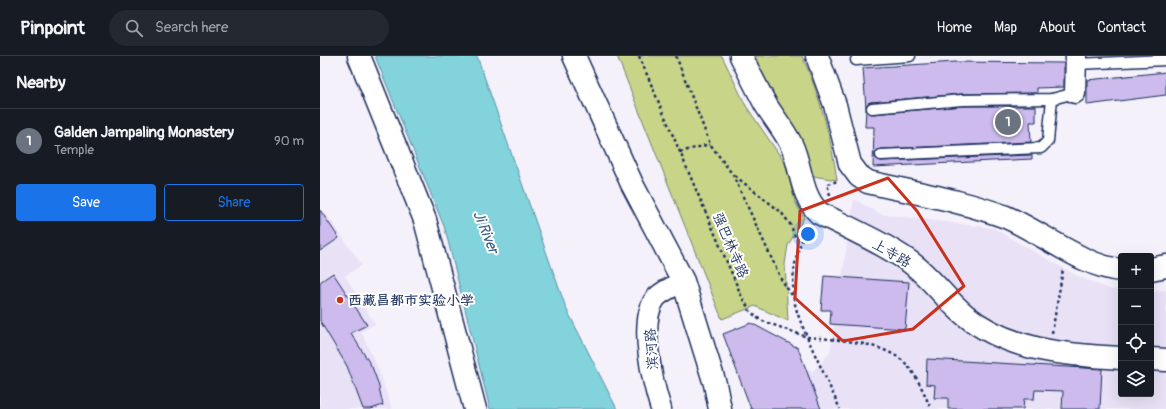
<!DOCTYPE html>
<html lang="en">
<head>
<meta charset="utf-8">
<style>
  :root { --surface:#171b24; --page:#242831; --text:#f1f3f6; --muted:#9ea1a6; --line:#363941; --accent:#1a73e8 }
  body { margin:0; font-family:Pangolin,"LXGW WenKai TC",sans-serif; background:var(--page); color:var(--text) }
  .controls { position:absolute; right:12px; bottom:12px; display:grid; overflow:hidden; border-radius:4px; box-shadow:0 4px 16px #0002 }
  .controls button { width:36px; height:36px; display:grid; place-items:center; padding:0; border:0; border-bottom:1px solid var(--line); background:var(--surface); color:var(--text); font:20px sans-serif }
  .you { position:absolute; left:488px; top:178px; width:14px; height:14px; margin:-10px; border:3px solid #fff; border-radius:50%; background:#1a73e8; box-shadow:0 0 0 6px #1a73e833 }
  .badge { display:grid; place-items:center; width:26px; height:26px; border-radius:50%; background:var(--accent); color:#fff; font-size:13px; font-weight:700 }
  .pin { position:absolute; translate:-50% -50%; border:2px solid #fff; box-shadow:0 1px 4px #0006 }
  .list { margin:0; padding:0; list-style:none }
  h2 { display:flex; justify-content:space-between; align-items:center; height:52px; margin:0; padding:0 16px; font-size:17px }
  h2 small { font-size:13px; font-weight:400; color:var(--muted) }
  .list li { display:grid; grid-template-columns:26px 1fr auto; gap:12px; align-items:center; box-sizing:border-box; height:64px; padding:0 16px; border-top:1px solid var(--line) }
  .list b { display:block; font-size:15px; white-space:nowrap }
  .list p { margin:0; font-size:13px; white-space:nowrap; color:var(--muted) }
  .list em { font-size:13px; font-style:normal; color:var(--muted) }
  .actions { display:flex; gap:8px; padding:12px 16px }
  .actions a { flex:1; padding:9px 0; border:1px solid var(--accent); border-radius:4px; text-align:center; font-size:14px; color:var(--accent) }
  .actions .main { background:var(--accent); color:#fff }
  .icon { flex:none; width:22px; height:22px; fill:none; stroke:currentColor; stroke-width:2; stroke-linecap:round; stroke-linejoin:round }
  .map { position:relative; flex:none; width:846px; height:353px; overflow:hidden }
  header { display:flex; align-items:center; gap:24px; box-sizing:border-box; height:56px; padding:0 20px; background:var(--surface); border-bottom:1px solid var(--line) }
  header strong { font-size:19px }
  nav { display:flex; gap:22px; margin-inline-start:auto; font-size:14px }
  .search { width:280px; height:36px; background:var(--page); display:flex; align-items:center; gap:10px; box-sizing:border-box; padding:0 14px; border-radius:22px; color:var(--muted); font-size:15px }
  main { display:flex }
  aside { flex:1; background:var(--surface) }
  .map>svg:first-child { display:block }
  .built { fill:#e9e1f6 }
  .green { fill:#c8d488; stroke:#728273 }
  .water { fill:#82d3db; stroke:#5991a9 }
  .building { fill:#ccbbec; stroke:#1b2f5e }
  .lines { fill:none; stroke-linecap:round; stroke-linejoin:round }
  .service-casing { stroke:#1b2f5e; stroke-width:13 }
  .minor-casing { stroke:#1b2f5e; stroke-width:23 }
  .tertiary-casing { stroke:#1b2f5e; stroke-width:25 }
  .primary-casing { stroke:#1b2f5e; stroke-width:25 }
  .path { stroke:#1b2f5e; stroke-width:2.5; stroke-dasharray:3 3; stroke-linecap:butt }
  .service { stroke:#fff; stroke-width:10 }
  .minor { stroke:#fff; stroke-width:20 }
  .tertiary { stroke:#fff; stroke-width:22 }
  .primary { stroke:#fff; stroke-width:22 }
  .marked { fill:none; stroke:#c8321e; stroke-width:3; stroke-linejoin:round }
  .poi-dot { fill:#c8321e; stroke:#fff; stroke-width:1.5 }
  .labels { text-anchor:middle; stroke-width:4; stroke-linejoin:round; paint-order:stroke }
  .street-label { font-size:14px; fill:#1b2f5e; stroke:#fff }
  .poi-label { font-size:14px; font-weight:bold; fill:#1b2f5e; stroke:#fff; text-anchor:start }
  .water-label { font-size:15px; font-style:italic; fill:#3a6084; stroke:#fff }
</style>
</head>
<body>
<header>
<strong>Pinpoint</strong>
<div class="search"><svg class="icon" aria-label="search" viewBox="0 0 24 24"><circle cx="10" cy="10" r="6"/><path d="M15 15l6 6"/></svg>Search here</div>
<nav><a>Home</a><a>Map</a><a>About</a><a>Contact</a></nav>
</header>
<main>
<aside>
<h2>Nearby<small></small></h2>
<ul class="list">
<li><span class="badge" style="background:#6b7280">1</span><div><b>Galden Jampaling Monastery</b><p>Temple</p></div><em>90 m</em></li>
</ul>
<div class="actions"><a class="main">Save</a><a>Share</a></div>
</aside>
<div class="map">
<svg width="846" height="353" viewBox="0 0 846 353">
  <rect width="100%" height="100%" fill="#f5f1fb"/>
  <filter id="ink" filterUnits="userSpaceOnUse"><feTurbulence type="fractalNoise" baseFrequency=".025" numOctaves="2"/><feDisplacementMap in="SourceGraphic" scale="8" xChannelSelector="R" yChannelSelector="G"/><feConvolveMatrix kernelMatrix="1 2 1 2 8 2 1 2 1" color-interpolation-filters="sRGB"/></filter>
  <g filter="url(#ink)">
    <g class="built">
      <polygon points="534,143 560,158 673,172 757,220 792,234 801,234 801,338 831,338 831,236 846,234 846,353 442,353 445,284 492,316 510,297"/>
      <polygon points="4,155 42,209 25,220 55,268 41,276 59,315 72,353 0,353 0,158"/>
    </g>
    <g class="green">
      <polygon points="297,0 402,0 426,50 465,107 475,146 484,162 468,189 465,208 468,265 435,250 402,263"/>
      <path d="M432 0H482C500 40 511 81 517 124L493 120 484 92 446 28Z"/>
    </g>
    <polygon class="water" points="55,0 157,0 246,252 297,353 170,353 125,173"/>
    <g class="building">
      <polygon points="635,6 744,7 744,31 717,32 717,37 641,38 551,46 548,47 546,52 543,12"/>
      <polygon points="846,16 846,39 767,49 767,24"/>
      <polygon points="642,50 716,50 716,66 710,66 711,86 561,93 555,96 555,102 561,105 712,99 712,103 553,111 554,71 545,71 546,53 547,56 553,58"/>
      <polygon points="0,154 19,182 0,195"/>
      <polygon points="13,217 47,269 31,277 52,311 58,327 63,349 51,353 43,353 27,310 0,265 0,226"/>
      <polygon points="504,220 589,226 585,273 510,268 511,254 501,254"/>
      <polygon points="431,267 478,292 501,353 431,353 403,278"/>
      <polygon points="607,303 782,313 780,353 742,353 743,335 715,334 714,343 704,343 703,353 628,353 628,342 614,342 615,329 606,328"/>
    </g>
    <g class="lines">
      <g class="service-casing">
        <g id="service">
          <polyline points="536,4 590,0"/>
          <polyline points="756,8 846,4"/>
          <polyline points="552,52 642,44 732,43 755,37"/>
          <polyline points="561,99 721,92 728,85 732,43"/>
        </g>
      </g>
      <g class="minor-casing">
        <g id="minor">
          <polyline points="755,37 756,0"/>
          <path d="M341 353C333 328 318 267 335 243 340 236 355 230 363 225"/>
        </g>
      </g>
      <g class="tertiary-casing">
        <g id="tertiary">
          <polyline points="39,0 105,164 155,353"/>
          <path d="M421 0C429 16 437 33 446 49 454 62 464 74 471 88 482 111 480 139 499 157 529 172 563 187 590 206 611 221 625 243 645 259 689 295 747 299 801 302"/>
          <path d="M497 0 515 49 530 108 539 120 548 126C594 137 641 144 686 161 721 176 764 211 801 214"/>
          <polyline points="831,213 846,210"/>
          <polyline points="831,303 846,304"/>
        </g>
      </g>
      <g class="primary-casing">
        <polyline id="primary" points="254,0 312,128 363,225 395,328 400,353"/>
      </g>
      <g class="path">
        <polyline points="319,0 421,239 430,255 440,264 487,281 520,353"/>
        <polyline points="356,0 390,88 413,119 462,225 474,242"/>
        <polyline points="360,96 390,88"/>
        <polyline points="415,120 461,156 470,168 479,189"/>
        <polyline points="510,139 507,128 518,125"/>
        <path d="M488 172C476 192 471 220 474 243 476 256 482 269 487 281 517 284 566 285 588 310 598 322 605 339 611 353"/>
        <polyline points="732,277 743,213"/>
      </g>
      <use href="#service" class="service"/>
      <use href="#minor" class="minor"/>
      <use href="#tertiary" class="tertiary"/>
      <use href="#primary" class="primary"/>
    </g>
  </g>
  <path class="marked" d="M568 122 597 155 644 230 593 273 523 285 475 242 480 155Z"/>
  <circle class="poi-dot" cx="20" cy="244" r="4"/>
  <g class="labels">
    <g class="street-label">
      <text transform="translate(411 189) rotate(67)" y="5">强巴林寺路</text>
      <text transform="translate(572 197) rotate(30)" y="5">上寺路</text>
      <text transform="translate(331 293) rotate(-94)" y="5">滨河路</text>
    </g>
    <g class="poi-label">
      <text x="28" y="249">西藏昌都市实验小学</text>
    </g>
    <g class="water-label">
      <text transform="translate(166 176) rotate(68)" y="5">Ji River</text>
    </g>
  </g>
</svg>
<div class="controls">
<button>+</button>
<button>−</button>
<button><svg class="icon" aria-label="locate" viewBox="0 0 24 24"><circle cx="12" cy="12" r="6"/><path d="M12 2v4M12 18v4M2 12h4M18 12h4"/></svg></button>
<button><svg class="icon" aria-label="layers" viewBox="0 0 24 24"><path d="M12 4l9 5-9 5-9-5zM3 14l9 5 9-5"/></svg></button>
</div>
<div class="you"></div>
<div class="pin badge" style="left:688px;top:66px;background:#6b7280">1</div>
</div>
</main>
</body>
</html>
